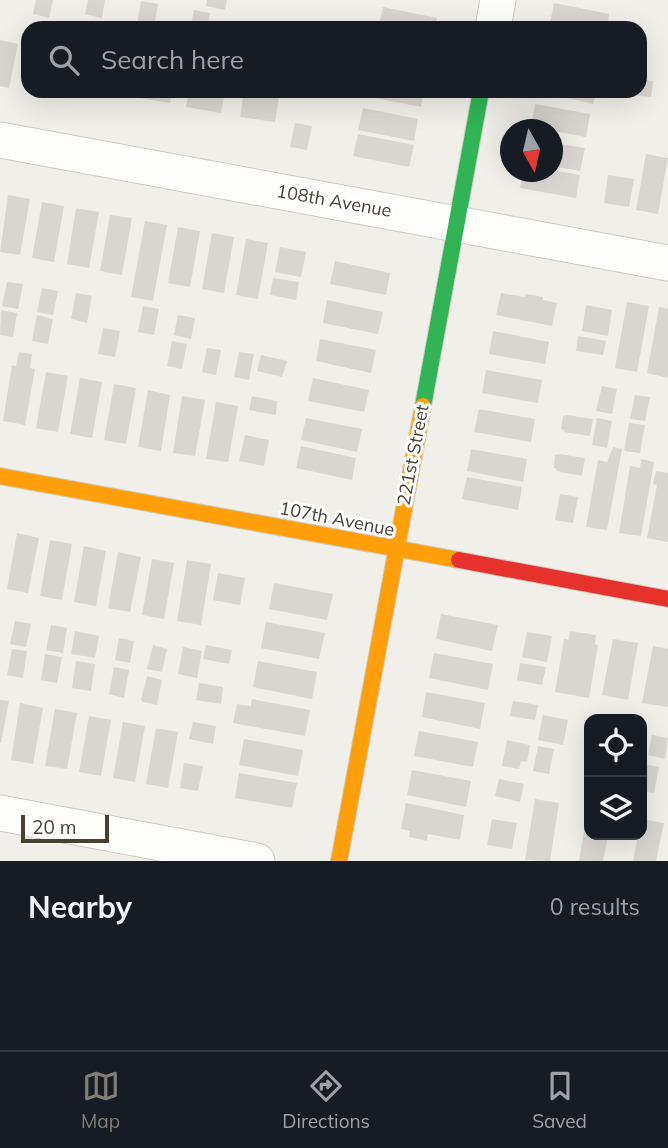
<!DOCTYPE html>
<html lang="en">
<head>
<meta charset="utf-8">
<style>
  :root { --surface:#171b24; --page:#20242c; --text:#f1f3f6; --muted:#9ea1a6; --line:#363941; --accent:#827e75 }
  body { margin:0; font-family:Mulish,sans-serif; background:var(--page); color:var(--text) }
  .controls { position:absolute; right:21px; bottom:21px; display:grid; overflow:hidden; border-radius:14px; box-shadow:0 7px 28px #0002 }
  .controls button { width:63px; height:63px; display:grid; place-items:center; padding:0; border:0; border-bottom:2px solid var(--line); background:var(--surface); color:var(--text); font:35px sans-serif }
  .compass { position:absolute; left:500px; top:119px; width:63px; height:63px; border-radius:50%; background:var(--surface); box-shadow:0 7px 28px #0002; rotate:172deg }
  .scale { position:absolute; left:21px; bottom:18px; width:88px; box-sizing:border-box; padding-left:7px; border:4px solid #474136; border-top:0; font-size:19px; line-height:24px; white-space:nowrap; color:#474136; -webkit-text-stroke:5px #fff; paint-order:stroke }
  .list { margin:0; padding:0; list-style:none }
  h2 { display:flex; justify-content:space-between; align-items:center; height:91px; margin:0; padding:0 28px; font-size:30px }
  h2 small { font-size:23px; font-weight:400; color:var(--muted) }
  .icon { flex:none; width:38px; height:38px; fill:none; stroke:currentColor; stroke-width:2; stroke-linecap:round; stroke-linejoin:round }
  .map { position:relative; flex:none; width:668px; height:861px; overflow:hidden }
  .search { position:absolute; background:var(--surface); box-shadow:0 7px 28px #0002; left:21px; right:21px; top:21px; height:77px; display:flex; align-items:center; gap:18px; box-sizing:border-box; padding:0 24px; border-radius:21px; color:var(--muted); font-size:26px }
  .sheet { height:189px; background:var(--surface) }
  nav { display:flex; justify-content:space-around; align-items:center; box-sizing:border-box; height:98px; border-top:2px solid var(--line); background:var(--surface); font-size:19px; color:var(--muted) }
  nav a { display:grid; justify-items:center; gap:4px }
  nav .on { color:var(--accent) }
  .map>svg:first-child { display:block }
  .building { fill:#d9d6d1 }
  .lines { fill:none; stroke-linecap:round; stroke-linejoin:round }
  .street-casing { stroke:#cecbc6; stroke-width:37 }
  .fast-casing { stroke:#d1ccc1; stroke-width:18 }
  .slow-casing { stroke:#d1ccc1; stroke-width:18 }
  .jam-casing { stroke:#d1ccc1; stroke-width:18 }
  .street { stroke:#fdfdfc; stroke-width:35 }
  .fast { stroke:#30b455; stroke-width:16 }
  .slow { stroke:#ff9f0a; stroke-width:16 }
  .jam { stroke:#e5322d; stroke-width:16 }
  .labels { text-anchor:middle; stroke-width:6; stroke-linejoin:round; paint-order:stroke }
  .street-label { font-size:18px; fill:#474136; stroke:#fff }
</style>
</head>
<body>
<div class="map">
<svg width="668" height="861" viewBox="0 0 668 861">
  <rect width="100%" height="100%" fill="#f1efea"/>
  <g class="building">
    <polygon points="36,0 53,0 49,18 33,14"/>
    <polygon points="88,0 105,0 102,18 85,14"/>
    <polygon points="207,0 227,0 225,10 206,6"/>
    <polygon points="141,1 158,4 154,28 137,25"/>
    <polygon points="554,3 609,14 607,28 568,28 550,24"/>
    <polygon points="383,7 437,18 435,28 378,28"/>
    <polygon points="194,10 210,13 207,28 190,28"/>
    <polygon points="0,40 18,44 9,88 0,86"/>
    <polygon points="640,79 653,81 651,97 625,94 626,91 640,91"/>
    <polygon points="135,91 172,91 170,103 134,97"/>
    <polygon points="189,91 225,91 221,113 186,107"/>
    <polygon points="244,91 280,91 275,122 240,117"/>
    <polygon points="366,91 424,91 421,107 365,96"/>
    <polygon points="539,91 596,91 593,104"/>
    <polygon points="535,104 590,114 586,137 531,127"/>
    <polygon points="363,108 418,119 414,141 358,130"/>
    <polygon points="295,123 312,126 307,150 290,147"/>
    <polygon points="358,134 414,145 409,167 353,156"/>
    <polygon points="552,143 585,148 580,171 552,166"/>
    <polygon points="646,154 668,158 658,214 636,210"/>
    <polygon points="552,170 580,175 576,198 520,188 523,172"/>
    <polygon points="608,175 634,179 629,207 604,203"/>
    <polygon points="8,195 30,199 20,255 0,252"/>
    <polygon points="42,202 64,206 54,262 32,258"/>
    <polygon points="76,208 99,212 89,268 67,264"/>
    <polygon points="110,215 132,218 122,275 100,271"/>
    <polygon points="145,221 167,225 153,301 131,297"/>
    <polygon points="178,227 200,231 190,287 168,283"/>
    <polygon points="212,233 234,237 224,293 202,289"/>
    <polygon points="246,239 268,243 258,299 236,295"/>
    <polygon points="280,247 306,252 301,277 275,272"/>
    <polygon points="335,261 390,273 386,295 330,284"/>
    <polygon points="273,278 299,282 296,300 270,295"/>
    <polygon points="7,282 23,284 18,309 2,306"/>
    <polygon points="42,288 58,291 53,315 37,312"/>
    <polygon points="76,293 92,296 87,323 71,319"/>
    <polygon points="501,293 525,297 526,294 543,297 543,300 557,303 552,326 496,315"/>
    <polygon points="327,300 383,312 378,334 323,323"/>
    <polygon points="627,302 649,306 637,372 615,368"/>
    <polygon points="586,305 612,310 608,336 582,331"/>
    <polygon points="143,306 159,309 154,335 138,332"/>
    <polygon points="659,307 668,309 668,378 647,373"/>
    <polygon points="1,310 17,313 13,337 0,335"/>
    <polygon points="37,315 53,319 48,344 32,341"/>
    <polygon points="178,315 195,318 191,339 174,335"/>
    <polygon points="103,328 120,331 115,357 98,354"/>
    <polygon points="493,331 549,342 545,364 489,354"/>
    <polygon points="578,336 606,341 603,355 576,351"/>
    <polygon points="320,339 376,350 371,373 316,361"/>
    <polygon points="172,341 187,344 182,369 167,366"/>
    <polygon points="207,348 221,350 216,375 202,372"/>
    <polygon points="19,352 32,354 30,368 35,369 25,425 3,421 12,365 16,366"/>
    <polygon points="239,352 254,354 249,380 234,377"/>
    <polygon points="261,355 287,361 282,377 257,371"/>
    <polygon points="486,370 542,380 538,403 482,393"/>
    <polygon points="46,372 68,376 58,432 36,428"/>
    <polygon points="80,378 102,382 92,438 70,434"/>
    <polygon points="313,378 369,390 364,412 308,401"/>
    <polygon points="114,384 136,388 126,444 104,440"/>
    <polygon points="602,386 617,389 612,414 596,411"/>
    <polygon points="148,390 170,395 161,451 138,447"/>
    <polygon points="635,395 650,397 645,421 630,419"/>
    <polygon points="182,396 205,400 195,456 173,453"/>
    <polygon points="252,396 277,401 276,414 275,415 249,410"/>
    <polygon points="216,402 238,406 228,462 206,459"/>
    <polygon points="479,409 535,419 531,442 474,432"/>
    <polygon points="567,415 593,419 590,436 564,432 564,430 561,429 563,416"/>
    <polygon points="306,418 362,429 357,452 301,440"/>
    <polygon points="597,418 612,421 607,448 592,445"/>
    <polygon points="629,423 645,425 640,453 624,451"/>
    <polygon points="245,435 269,440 264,466 239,461"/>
    <polygon points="301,446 356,458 352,480 296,468"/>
    <polygon points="613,447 622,449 607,530 586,527 598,460 607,462"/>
    <polygon points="471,449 527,459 523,482 467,471"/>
    <polygon points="559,454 585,458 582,476 556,471 557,469 554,468 555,455"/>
    <polygon points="641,459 654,462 641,536 619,533 630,466 640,468"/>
    <polygon points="656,471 668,473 668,542 647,538 657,485 653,484"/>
    <polygon points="467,477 522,487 518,510 462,499"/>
    <polygon points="560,494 578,497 573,523 555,520"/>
    <polygon points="17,533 39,538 28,593 7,589"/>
    <polygon points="50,540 72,544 62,600 40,596"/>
    <polygon points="84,546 106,551 96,606 74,602"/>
    <polygon points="118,552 141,557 130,612 108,608"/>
    <polygon points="152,559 174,563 164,619 142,615"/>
    <polygon points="187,560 211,564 201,625 177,621"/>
    <polygon points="218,573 245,578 240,605 213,600"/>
    <polygon points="274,583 333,594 327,620 269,609"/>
    <polygon points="441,614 498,625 492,651 436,639"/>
    <polygon points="15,621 31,624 26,647 10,644"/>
    <polygon points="266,622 325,633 319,659 261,648"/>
    <polygon points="51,625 67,628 63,653 46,650"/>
    <polygon points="75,631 99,636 95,658 71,654"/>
    <polygon points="570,631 596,635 595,644 598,645 589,698 555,692 564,639 569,640"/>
    <polygon points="527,632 552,636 547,662 522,657"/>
    <polygon points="119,638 134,641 130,663 115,660"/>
    <polygon points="613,639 638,643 628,700 602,695"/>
    <polygon points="153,645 167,649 162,672 147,669"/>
    <polygon points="206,645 232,650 229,664 203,659"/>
    <polygon points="653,646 668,649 668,707 642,703"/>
    <polygon points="183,647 202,651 197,678 178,674"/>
    <polygon points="12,649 27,651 23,678 7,675"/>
    <polygon points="434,653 493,664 488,690 429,678"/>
    <polygon points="45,654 62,657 57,683 41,680"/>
    <polygon points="76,661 95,664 91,691 72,688"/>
    <polygon points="258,661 317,672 312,699 253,687"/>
    <polygon points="520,663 546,667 542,685 517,680"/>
    <polygon points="114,667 129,670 124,698 109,694"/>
    <polygon points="147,676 162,680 157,705 143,702 141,700"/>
    <polygon points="199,683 223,687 221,704 196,700"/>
    <polygon points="426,692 485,703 480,729 422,717"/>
    <polygon points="252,699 310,710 305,736 233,723 237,704 251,706"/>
    <polygon points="0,700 9,701 1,743 0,742"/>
    <polygon points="513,701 538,705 535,720 510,716"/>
    <polygon points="20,703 43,708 33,764 11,760"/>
    <polygon points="55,709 77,713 67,769 45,766"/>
    <polygon points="543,715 568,720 563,745 538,740"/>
    <polygon points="89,716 111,720 101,776 79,772"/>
    <polygon points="123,722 145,726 135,782 113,778"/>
    <polygon points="193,722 216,726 213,744 189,739"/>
    <polygon points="156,728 178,732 168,788 146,784"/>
    <polygon points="419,731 478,742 473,767 414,756"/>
    <polygon points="652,735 668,738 665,759 648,755"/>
    <polygon points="244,739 303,750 298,776 239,765"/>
    <polygon points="507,740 530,745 527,762 521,761 519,769 502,766"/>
    <polygon points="538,746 554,749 549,774 533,771"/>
    <polygon points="184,763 203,766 198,791 180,788"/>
    <polygon points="642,764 659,767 654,793 642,791"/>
    <polygon points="412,770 471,781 466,807 407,795"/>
    <polygon points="239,773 297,783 292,808 235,798"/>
    <polygon points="499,779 524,784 520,802 495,796"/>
    <polygon points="535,799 559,803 550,861 525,860"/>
    <polygon points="406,803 464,815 460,840 428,834 427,841 409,837 410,831 401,829"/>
    <polygon points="588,808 589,835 608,835 603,861 579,861"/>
    <polygon points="492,819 517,823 512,849 487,845"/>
    <polygon points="642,819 664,823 656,861 633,861 638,835 642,835"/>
  </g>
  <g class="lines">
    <g class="street-casing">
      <g id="street">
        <polyline points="493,28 498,0"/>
        <polyline points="0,140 668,263"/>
        <polyline points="0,813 257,861"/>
      </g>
    </g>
    <g class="fast-casing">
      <polyline id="fast" points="423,406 481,91"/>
    </g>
    <g class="slow-casing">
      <g id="slow">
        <polyline points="0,476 459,560"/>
        <polyline points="339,861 423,406"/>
      </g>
    </g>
    <g class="jam-casing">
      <polyline id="jam" points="459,560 668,599"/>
    </g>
    <use href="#street" class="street"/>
    <use href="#fast" class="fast"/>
    <use href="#slow" class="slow"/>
    <use href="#jam" class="jam"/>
  </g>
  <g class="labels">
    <g class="street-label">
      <text transform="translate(334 201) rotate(10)" y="6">108th Avenue</text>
      <text transform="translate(413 455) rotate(-79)" y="6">221st Street</text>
      <text transform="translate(337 519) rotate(11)" y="6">107th Avenue</text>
    </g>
  </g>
</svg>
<div class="controls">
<button><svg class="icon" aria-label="locate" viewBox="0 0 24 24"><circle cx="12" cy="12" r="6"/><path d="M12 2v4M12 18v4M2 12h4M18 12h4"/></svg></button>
<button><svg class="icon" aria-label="layers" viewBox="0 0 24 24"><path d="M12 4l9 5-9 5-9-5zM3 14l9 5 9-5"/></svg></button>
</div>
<svg class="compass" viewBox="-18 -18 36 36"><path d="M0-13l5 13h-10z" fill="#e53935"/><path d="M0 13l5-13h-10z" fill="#9ea1a6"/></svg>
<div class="scale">20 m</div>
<div class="search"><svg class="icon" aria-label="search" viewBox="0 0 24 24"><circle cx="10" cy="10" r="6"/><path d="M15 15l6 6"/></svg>Search here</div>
</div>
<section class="sheet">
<h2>Nearby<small>0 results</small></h2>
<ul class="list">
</ul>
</section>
<nav>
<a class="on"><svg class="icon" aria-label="map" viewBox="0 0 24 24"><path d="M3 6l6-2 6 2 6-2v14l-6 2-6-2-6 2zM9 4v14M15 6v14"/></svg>Map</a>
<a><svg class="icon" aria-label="directions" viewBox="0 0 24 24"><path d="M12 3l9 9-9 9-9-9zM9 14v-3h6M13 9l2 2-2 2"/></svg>Directions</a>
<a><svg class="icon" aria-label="saved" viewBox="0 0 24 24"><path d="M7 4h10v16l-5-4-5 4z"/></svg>Saved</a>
</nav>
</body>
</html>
